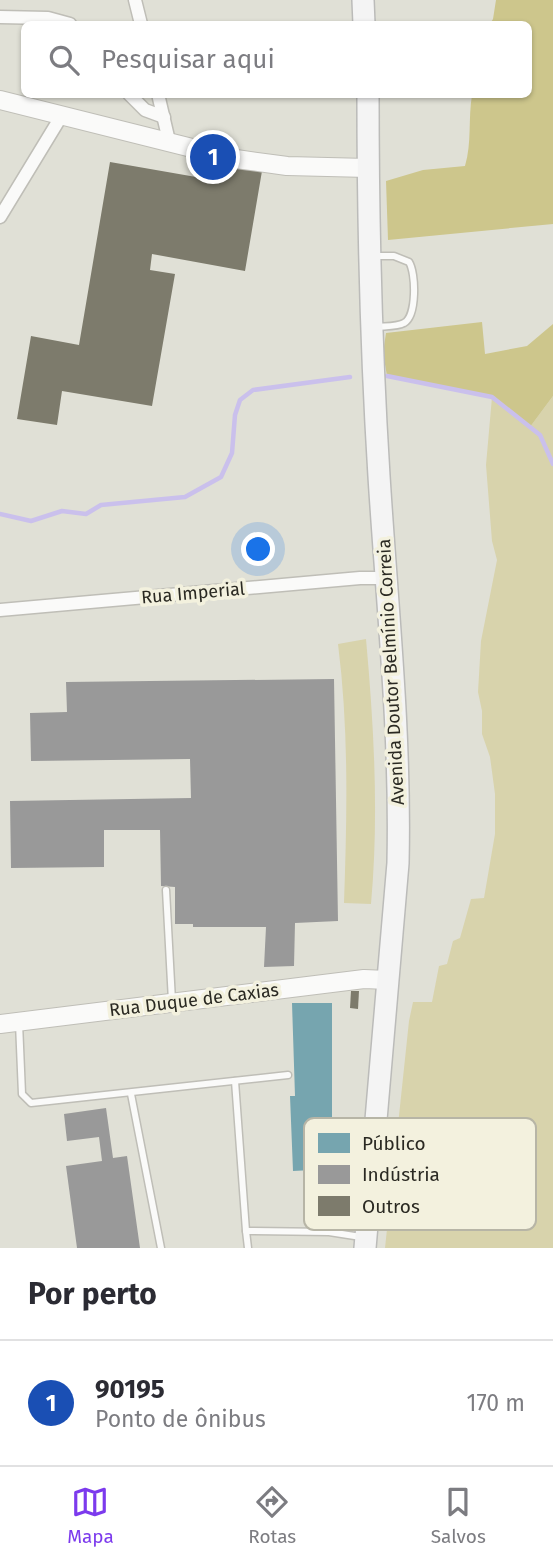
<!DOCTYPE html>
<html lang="pt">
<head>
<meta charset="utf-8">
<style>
  :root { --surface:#fff; --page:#f7f7f7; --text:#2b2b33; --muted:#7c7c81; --line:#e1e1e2; --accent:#7c3aed }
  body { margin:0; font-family:"Fira Sans",sans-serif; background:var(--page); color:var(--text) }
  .you { position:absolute; left:259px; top:550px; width:24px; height:24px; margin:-18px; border:5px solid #fff; border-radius:50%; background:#1a73e8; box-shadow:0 0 0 10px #1a73e833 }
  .badge { display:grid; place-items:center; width:46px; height:46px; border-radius:50%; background:var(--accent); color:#fff; font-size:23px; font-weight:700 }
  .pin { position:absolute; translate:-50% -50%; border:4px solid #fff; box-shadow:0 2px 7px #0006 }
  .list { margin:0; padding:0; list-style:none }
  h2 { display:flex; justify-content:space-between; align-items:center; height:91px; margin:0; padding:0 28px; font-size:30px }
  h2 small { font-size:23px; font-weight:400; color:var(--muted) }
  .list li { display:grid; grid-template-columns:46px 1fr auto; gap:21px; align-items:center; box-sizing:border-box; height:126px; padding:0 28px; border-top:2px solid var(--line) }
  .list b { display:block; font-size:26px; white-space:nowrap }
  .list p { margin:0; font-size:23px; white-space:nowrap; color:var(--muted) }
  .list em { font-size:23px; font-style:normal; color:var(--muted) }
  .icon { flex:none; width:38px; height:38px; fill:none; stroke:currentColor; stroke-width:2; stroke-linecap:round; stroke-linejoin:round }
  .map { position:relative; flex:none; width:553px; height:1248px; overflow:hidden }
  .search { position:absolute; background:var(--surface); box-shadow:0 2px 5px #0004; left:21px; right:21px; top:21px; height:77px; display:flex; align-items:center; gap:18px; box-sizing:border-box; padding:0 24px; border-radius:10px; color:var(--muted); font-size:26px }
  .sheet { height:217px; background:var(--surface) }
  nav { display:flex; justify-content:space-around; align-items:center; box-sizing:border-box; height:98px; border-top:2px solid var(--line); background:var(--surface); font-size:19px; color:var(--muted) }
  nav a { display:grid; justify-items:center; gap:4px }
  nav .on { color:var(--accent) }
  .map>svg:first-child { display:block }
  .green { fill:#d8d3ac }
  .forest { fill:#cdc68c }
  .public { fill:#76a5af }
  .industry { fill:#999 }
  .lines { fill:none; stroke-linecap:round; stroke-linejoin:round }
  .stream { stroke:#cac0ec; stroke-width:4.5 }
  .building { fill:#7d7b6c }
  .lane-casing { stroke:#bfbeb7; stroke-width:9 }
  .street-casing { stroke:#bfbeb7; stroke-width:15 }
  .secondary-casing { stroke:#bfbeb7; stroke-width:20 }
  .primary-casing { stroke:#bbbbb9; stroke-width:24 }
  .lane { stroke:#fafaf9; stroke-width:6 }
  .street { stroke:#fafaf9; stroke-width:12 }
  .secondary { stroke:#fafaf9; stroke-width:18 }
  .primary { stroke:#f4f4f4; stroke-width:21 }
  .labels { text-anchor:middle; stroke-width:7; stroke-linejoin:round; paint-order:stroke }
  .street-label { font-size:18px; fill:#2a2922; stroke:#f3f1de }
  .key { fill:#f3f1de; stroke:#b7b5a6; stroke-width:2 }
  .key-label { font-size:19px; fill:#2a2922 }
</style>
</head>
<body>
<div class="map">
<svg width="553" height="1248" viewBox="0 0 553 1248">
  <rect width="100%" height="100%" fill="#e0e0d6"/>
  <g class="green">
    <polygon points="553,396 553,1248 385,1248 409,1021 413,1002 432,1002 439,966 447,964 453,941 460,938 471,899 484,898 495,834 495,794 490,757 482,734 482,711 478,692 481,641 497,560 492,541 486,465 492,397 530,427"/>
    <path d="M366 639C374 727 379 816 371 904L344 903C347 816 349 730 338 644Z"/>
  </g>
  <g class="forest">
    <path d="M496 0H553V224L388 240 386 181 423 170 465 166C472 143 468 119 472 95L528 94V24H490L493 19Z"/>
    <polygon points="482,322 485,354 527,346 553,324 553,396 530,427 492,397 387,376 383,353 386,333"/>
  </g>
  <polygon class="public" points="292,1003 332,1003 332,1169 293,1171 290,1096 295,1096"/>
  <g class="industry">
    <polygon points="334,679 338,921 295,923 294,966 264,967 266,927 193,927 193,924 175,924 175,887 161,886 160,830 104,830 104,867 11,868 10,801 191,798 190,759 31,761 30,713 67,712 66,682"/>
    <polygon points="106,1108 113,1158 127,1156 140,1248 77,1248 66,1166 102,1161 99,1137 67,1141 64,1114"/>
  </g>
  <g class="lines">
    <g class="stream">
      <polyline points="387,376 492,397 540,435 553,464"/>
      <polyline points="0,514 31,521 62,511 86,514 101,505 185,497 221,477 232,453 235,415 240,400 253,390 350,377"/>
    </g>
  </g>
  <g class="building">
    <polygon points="110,162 219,181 222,164 262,171 245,271 152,254 150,270 175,274 152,406 62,391 57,425 17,419 31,336 79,345"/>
    <polygon points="351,991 359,991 358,1009 350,1008"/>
  </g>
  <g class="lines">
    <g class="lane-casing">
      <g id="lane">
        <path d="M375 256H394L409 262C416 273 417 316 404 323 397 327 384 326 376 327"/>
        <polyline points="166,890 172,1001"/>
        <polyline points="19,1023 22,1094 31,1103 288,1075"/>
        <polyline points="235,1081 246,1231 329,1232 361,1237"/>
        <polyline points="131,1094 161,1248"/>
        <polyline points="246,1231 248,1248"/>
      </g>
    </g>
    <g class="street-casing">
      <g id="street">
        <polyline points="135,0 141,24"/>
        <polyline points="0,17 48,18 70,24"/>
        <polyline points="129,94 145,110 164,117"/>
        <polyline points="158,94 169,141"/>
        <polyline points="0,217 62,115"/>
        <polyline points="0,610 360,578 387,578"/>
      </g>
    </g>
    <g class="secondary-casing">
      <g id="secondary">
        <polyline points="0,100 236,159 287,166 368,168"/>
        <polyline points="0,1024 364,979 388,980"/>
      </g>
    </g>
    <g class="primary-casing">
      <g id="primary">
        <polyline points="363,0 364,24"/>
        <path d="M365 1248 398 863C401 733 387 605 379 476 371 349 368 222 368 94"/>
      </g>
    </g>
    <use href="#lane" class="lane"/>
    <use href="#street" class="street"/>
    <use href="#secondary" class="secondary"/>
    <use href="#primary" class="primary"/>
  </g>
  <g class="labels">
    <g class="street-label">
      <text transform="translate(193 593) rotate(-5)" y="6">Rua Imperial</text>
      <text transform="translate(391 672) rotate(-93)" y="6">Avenida Doutor Belmínio Correia</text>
      <text transform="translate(194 1000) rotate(-7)" y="6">Rua Duque de Caxias</text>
    </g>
  </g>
  <rect x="304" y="1118" width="232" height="112" rx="10" class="key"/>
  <rect x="318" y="1133" width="32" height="20" fill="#76a5af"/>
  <rect x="318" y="1165" width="32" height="19" fill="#999"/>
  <rect x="318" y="1196" width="32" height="20" fill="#7d7b6c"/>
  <g class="key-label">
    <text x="362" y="1150">Público</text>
    <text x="362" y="1181">Indústria</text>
    <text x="362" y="1213">Outros</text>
  </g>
</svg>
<div class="you"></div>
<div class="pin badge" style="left:213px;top:157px;background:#1a4fb4">1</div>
<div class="search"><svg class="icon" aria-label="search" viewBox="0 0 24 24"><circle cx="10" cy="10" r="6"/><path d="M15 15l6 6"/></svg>Pesquisar aqui</div>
</div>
<section class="sheet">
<h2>Por perto<small></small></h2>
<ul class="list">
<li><span class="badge" style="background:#1a4fb4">1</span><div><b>90195</b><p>Ponto de ônibus</p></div><em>170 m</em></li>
</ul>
</section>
<nav>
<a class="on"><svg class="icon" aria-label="map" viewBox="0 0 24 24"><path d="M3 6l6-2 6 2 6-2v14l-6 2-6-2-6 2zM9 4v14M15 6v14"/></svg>Mapa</a>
<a><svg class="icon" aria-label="directions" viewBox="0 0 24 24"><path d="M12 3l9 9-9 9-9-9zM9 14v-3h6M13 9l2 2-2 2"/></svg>Rotas</a>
<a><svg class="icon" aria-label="saved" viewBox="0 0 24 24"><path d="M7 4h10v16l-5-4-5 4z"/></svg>Salvos</a>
</nav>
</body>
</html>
